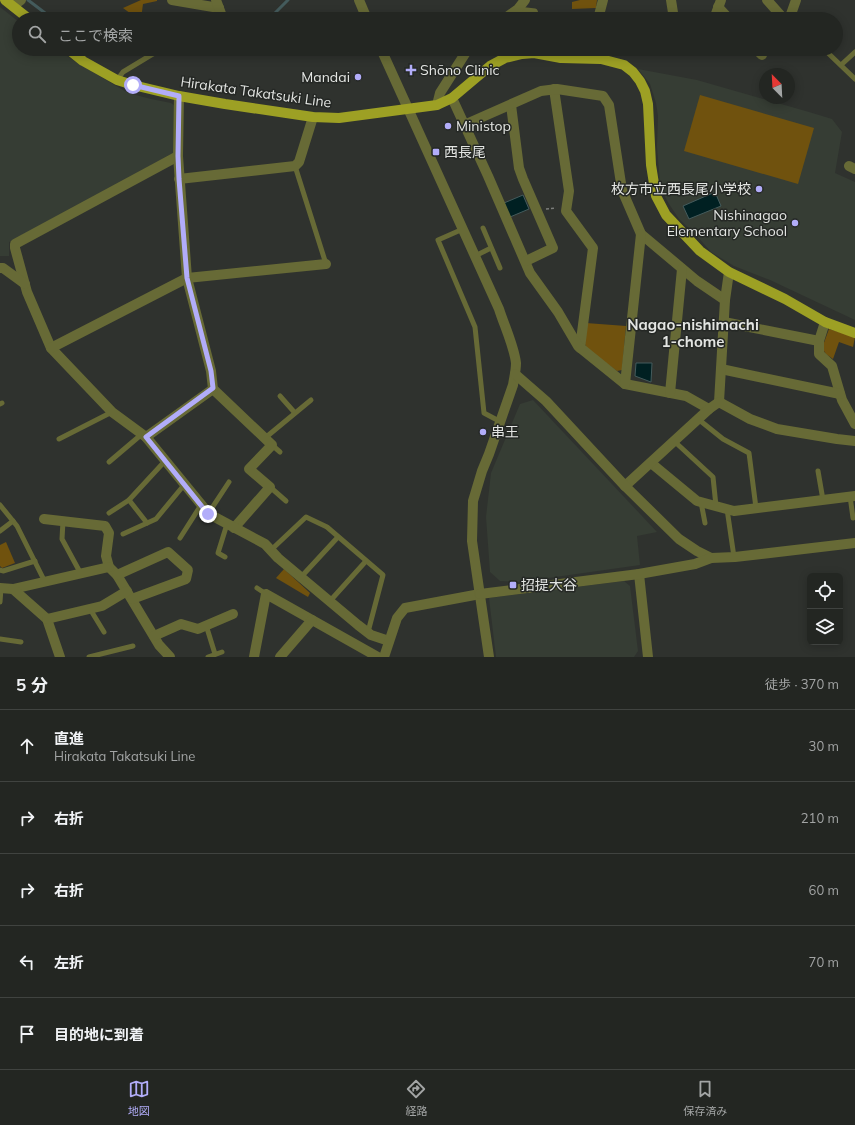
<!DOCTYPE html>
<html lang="ja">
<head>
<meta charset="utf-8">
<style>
  :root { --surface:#232622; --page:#2f322f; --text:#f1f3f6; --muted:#a3a5a5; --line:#404340; --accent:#b2adf9 }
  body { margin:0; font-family:Mulish,"Noto Sans JP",sans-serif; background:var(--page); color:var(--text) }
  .controls { position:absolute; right:12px; bottom:12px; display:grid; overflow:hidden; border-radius:6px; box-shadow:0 2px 10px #0003 }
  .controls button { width:36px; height:36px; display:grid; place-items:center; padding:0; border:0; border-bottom:1px solid var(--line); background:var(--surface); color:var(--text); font:20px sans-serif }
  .compass { position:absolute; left:759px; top:68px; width:36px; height:36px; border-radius:50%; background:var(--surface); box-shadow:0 2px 10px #0003; rotate:336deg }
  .stop { position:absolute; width:12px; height:12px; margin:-9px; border:3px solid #b2adf9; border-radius:50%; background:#fff }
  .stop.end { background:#b2adf9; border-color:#fff; box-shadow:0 1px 4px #0008 }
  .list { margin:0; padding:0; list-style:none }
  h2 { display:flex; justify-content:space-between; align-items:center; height:52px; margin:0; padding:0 16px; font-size:17px }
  h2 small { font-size:13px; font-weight:400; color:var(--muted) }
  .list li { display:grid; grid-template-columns:26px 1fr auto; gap:12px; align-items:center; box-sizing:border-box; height:72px; padding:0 16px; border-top:1px solid var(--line) }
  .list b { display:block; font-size:15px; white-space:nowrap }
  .list p { margin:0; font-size:13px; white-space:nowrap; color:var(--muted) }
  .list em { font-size:13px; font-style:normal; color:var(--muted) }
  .icon { flex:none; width:22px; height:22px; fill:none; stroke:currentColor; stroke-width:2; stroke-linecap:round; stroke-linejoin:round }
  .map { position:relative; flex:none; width:855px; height:657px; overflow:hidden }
  .search { position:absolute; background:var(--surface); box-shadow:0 2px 10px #0003; left:12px; right:12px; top:12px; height:44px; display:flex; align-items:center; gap:10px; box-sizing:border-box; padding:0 14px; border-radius:22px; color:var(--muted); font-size:15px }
  .sheet { height:412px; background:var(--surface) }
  nav { display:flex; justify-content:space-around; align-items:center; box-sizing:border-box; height:56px; border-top:1px solid var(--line); background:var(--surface); font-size:11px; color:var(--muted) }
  nav a { display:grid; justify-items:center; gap:2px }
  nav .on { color:var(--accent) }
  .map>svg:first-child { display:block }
  .built { fill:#363d34 }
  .green { fill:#70520e }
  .water { fill:#002022; stroke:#445b5c }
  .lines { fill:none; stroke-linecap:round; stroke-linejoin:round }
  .stream { stroke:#445b5c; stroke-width:3 }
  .path { stroke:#7c7e7b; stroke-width:1.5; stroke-dasharray:3 2; stroke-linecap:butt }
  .service { stroke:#676a36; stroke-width:5 }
  .minor { stroke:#676a36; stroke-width:10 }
  .tertiary { stroke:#676a36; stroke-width:10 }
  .primary { stroke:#9da024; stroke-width:10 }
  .route { stroke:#b2adf9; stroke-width:5 }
  .poi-dot { fill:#b2adf9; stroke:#252825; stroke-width:1.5 }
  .labels { text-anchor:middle; stroke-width:3; stroke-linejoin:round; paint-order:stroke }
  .poi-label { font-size:14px; fill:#e3e5e2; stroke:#252825; text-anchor:start }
  .street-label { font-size:14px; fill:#e3e5e2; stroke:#252825 }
  .neighbourhood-label { font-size:15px; font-weight:bold; fill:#e3e5e2; stroke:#252825 }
</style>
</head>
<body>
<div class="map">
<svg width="855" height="657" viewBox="0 0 855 657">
  <rect width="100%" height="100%" fill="#2f322e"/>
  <g class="built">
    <polygon points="0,7 19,22 19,49 57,49 76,62 128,93 151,99 171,103 175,106 173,153 9,242 9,256 0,256"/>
    <polygon points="638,69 697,80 809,112 832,119 842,132 835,173 855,182 855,320 770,280 734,266 711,252 696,235 679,219 669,204 664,195 660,183 657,147 658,116 656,103 650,84"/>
    <polygon points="533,400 657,532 637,536 640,565 520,582 500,581 490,572 486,517 491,473 520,404"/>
    <polygon points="624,581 630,586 638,651 634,657 496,657 489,598"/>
  </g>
  <g class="green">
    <polygon points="141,0 157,0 157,1 143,4 141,19 138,19 123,8"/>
    <polygon points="580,0 597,0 596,8 572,9 572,2"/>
    <polygon points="700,95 814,128 798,184 684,151"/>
    <polygon points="586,323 626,326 622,370 617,371 587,349 585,344"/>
    <polygon points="829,329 855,337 853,347 839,342 833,359 826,354 822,348"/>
    <polygon points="6,542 15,563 2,568 0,566 0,545"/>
    <polygon points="284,569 310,593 308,597 276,578"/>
  </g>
  <g class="water">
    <polygon points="715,192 721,206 689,219 683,206"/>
    <polygon points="523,195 529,209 510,217 504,203"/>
    <polygon points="636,363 652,363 651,382 635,376"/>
  </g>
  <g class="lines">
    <g class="stream">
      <polyline points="28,0 53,19"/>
      <polyline points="269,19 288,0"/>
    </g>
    <polyline class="path" points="546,209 556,208"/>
    <g class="service">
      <polyline points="518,9 535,11 538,19"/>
      <polyline points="828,49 829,54 855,79"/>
      <polyline points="841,65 855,52"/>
      <polyline points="117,80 123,72 161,49"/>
      <polyline points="295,166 326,264"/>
      <polyline points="483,228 500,268"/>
      <polyline points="463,229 438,240 475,327 484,413 499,421"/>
      <polyline points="475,256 491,248"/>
      <polyline points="280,396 295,413"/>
      <polyline points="0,404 2,403"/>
      <polyline points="698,419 723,439 749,453 756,508"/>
      <polyline points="265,438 311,400"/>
      <polyline points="59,439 112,412"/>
      <polyline points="674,441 713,477 716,506"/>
      <polyline points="272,445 280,452"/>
      <polyline points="109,462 142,434"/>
      <polyline points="818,471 823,500"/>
      <polyline points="270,487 286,501"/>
      <polyline points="850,496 853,518"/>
      <polyline points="129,500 147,523"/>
      <polyline points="701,502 705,523"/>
      <polyline points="0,505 17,526 45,582"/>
      <polyline points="727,509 734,557"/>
      <polyline points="109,513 129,500 165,461"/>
      <polyline points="208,514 229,482"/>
      <polyline points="63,521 62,539 81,574"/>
      <polyline points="0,531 13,521"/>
      <polyline points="123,534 156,519 184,485"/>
      <polyline points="180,538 201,505"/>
      <polyline points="271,550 306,517 327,527 383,575 368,632"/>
      <polyline points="225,557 218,553 227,524"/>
      <polyline points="0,570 3,571 35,561"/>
      <polyline points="301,577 338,537"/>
      <polyline points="257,588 266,594"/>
      <polyline points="330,601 366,561"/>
      <polyline points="0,602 1,588"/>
      <polyline points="90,609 104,632"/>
      <polyline points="206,625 215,654"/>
      <polyline points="0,639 21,642"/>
      <polyline points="89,657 133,646"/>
      <polyline points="208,657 222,652"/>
    </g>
    <g class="minor">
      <polyline points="172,0 219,8"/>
      <polyline points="216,0 223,19"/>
      <polyline points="671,0 674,19"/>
      <polyline points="767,0 783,18 790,17 796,0"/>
      <polyline points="13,6 21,0"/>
      <polyline points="718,7 729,19"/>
      <polyline points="504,19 518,9 525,0"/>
      <polyline points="598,19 603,0"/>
      <polyline points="714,19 721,0"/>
      <polyline points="756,49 762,55"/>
      <polyline points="561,58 565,49"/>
      <polyline points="554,89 569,191 566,211 593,248 580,348"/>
      <polyline points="179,96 178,156 187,278 211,371 213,389 272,445 249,469 270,487 234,528"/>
      <polyline points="452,98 488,176 530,273 558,312 578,346 625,384 686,396 709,409"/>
      <polyline points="437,105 440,93 468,49"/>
      <polyline points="511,105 519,168 523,179 553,248 526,261"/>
      <polyline points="464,125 541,91 557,89 603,96 609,105 622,190 641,234 697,281 725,300"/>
      <polyline points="178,156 15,244 15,248 27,292 51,348 112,412 146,437 209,514 265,544 278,558 358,625 371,635 389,641"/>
      <polyline points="849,166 855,169"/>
      <polyline points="179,179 295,166 299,162 313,117"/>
      <polyline points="0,268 3,268 25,284"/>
      <polyline points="724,322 819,341"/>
      <polyline points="825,322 819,341 819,354 832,366 842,400 855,424"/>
      <polyline points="51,348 187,278 326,264"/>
      <polyline points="721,369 840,394"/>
      <polyline points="625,384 641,234"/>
      <polyline points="670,393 682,269"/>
      <polyline points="719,402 725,300 729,272"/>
      <polyline points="146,437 213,389"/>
      <polyline points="651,463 697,501 734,511 855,496"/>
      <polyline points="625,486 709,409 719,402 750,419 777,429 837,439 855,441"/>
      <polyline points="44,519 105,526 109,533 106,556 109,567 117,575 159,645 170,657"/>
      <polyline points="639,574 648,657"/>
      <polyline points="117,575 168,552 188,570 186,579 132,599"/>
      <polyline points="0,588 13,589 109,567"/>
      <polyline points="13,589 47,619 60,657"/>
      <polyline points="47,619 102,606 127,591"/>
      <polyline points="154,636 181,624 198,629 233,614"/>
      <polyline points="254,657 266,594 378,657"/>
      <polyline points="280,657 312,620"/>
      <polyline points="384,657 397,618 405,608 480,594"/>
    </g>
    <g class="tertiary">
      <polyline points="359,0 367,19"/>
      <path d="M381 49 499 309C504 325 514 346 516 363 516 371 514 378 513 385L489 454 482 471 473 501 472 541 489 657"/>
      <polyline points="515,374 546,401 625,486 679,539 697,551 711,558"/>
      <polyline points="480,594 639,574 695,564 711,558 735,557 855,543"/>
    </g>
    <g class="primary">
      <polyline points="5,0 29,19"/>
      <polyline points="68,49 83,61 117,80 133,85 179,96 225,104 313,117 339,118 437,105 452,98 490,66 505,58 522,54 534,53 561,58 601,59 624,65 633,72 640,81 645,91 648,104 651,165 656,196 666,215 700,251 729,272 785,299 825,322 855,333"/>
    </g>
  </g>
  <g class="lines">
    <polyline class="route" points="133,85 179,96 178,156 179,179 187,278 211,371 213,388 146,437 208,514"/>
  </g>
  <g class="poi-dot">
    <path d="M409 64h4v4h4v4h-4v4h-4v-4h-4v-4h4z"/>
    <circle cx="358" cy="77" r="4"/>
    <circle cx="448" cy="126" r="4"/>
    <rect x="432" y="148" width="8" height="8" rx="2"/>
    <circle cx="759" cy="189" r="4"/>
    <circle cx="795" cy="223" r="4"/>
    <circle cx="483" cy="432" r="4"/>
    <rect x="509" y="581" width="8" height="8" rx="2"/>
  </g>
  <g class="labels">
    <g class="poi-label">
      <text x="420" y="75">Shōno Clinic</text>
      <text x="350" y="82" text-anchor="end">Mandai</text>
      <text x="456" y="131">Ministop</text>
      <text x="444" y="157">西長尾</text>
      <text x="751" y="194" text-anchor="end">枚方市立西長尾小学校</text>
      <text x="787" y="220" text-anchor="end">Nishinagao<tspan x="787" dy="16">Elementary School</tspan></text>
      <text x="491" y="437">串王</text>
      <text x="521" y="590">招提大谷</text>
    </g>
    <g class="street-label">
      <text transform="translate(256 92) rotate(8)" y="5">Hirakata Takatsuki Line</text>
    </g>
    <g class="neighbourhood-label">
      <text x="693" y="330">Nagao-nishimachi<tspan x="693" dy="17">1-chome</tspan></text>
    </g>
  </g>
</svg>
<div class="controls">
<button><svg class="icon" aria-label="locate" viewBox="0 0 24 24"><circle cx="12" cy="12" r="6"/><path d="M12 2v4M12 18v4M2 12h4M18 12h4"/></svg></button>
<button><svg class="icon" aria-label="layers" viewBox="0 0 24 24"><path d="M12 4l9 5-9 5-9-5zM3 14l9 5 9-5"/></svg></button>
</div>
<svg class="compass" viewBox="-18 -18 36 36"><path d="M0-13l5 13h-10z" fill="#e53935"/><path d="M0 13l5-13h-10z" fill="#a3a5a5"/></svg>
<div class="stop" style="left:133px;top:85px"></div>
<div class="stop end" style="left:208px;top:514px"></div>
<div class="search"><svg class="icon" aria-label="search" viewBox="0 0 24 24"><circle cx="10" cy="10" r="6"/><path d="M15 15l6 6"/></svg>ここで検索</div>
</div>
<section class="sheet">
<h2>5 分<small>徒歩 · 370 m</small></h2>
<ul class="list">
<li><svg class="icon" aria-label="ahead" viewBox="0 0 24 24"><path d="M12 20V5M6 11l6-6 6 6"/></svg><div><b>直進</b><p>Hirakata Takatsuki Line</p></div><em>30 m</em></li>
<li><svg class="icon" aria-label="right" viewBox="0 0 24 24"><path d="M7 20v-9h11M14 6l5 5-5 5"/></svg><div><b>右折</b></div><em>210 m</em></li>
<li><svg class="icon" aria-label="right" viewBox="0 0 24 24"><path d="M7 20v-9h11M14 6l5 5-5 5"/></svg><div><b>右折</b></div><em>60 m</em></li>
<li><svg class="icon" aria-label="left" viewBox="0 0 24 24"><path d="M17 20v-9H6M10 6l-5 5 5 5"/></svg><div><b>左折</b></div><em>70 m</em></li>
<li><svg class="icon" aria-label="arrive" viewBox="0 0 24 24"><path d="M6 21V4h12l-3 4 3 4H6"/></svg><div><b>目的地に到着</b></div></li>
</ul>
</section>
<nav>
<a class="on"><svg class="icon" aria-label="map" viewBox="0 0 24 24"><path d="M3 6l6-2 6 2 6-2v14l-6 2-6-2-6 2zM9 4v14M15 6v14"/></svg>地図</a>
<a><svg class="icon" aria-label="directions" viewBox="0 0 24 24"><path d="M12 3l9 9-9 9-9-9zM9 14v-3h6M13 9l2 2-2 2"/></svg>経路</a>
<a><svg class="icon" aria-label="saved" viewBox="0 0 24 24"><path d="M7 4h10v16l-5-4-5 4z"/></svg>保存済み</a>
</nav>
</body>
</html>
